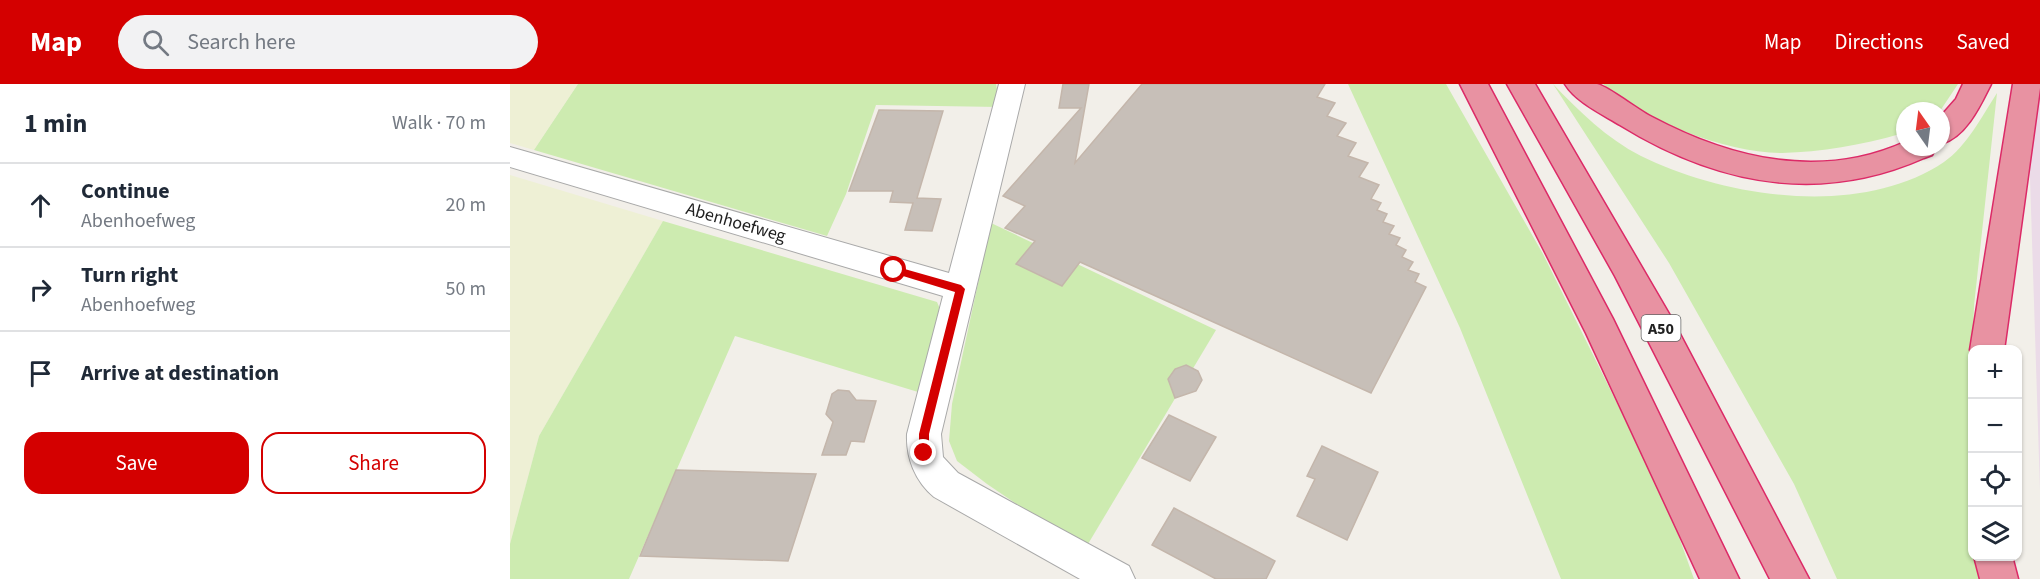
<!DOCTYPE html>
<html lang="en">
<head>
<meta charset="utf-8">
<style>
  :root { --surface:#fff; --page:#f2f2f3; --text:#1f2937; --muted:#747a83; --line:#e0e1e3; --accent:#d40000 }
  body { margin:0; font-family:"Source Sans 3",sans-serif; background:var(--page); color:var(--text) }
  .controls { position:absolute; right:18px; bottom:18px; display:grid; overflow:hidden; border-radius:12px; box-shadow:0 2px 4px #0004 }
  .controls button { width:54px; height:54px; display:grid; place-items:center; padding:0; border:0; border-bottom:2px solid var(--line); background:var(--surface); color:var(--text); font:30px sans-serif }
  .compass { position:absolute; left:1386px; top:18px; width:54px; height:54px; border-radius:50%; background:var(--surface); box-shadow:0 2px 4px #0004; rotate:346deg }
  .stop { position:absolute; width:18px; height:18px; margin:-14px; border:4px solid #d40000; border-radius:50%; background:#fff }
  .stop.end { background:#d40000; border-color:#fff; box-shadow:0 2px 6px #0008 }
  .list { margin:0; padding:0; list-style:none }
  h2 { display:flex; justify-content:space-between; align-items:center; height:78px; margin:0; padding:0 24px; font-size:26px }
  h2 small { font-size:20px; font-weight:400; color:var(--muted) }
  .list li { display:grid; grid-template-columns:39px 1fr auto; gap:18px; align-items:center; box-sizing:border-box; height:84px; padding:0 24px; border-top:2px solid var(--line) }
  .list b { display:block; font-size:22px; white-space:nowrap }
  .list p { margin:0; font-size:20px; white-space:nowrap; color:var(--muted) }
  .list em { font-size:20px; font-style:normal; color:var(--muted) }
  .actions { display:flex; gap:12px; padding:18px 24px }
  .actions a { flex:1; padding:14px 0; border:2px solid var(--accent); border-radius:18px; text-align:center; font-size:21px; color:var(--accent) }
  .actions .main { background:var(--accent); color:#fff }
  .icon { flex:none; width:33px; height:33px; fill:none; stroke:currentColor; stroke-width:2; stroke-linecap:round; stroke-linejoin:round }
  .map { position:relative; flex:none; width:1530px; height:495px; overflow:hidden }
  header { display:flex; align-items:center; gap:36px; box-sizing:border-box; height:84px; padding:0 30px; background:var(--accent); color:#fff }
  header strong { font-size:28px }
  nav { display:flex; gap:33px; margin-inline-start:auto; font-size:21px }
  .search { width:420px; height:54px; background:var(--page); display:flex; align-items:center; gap:15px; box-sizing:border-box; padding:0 21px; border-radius:33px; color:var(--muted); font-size:22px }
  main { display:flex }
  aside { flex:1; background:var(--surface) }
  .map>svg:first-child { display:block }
  .industrial { fill:#ebdbe8 }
  .farmland { fill:#eef0d5 }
  .grass { fill:#cdebb0 }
  .building { fill:#c7bfb8; stroke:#c4b6ab; stroke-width:1.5 }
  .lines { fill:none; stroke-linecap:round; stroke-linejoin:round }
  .minor-casing { stroke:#a9a9a9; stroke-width:2 }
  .motorway-casing { stroke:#dc2a67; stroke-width:3 }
  .minor { fill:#fff; fill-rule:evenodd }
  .motorway { fill:#e892a2; fill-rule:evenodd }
  .route { fill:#d40000 }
  .labels { text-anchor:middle; stroke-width:4.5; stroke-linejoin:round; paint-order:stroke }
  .shield { fill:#fff; stroke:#646464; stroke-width:1.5 }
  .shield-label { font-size:16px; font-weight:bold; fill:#222 }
  .street-label { font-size:18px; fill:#222; stroke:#fff }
</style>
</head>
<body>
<header>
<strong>Map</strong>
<div class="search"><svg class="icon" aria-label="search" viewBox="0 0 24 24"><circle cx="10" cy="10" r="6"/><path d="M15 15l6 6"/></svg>Search here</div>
<nav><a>Map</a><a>Directions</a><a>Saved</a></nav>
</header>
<main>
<aside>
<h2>1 min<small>Walk · 70 m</small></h2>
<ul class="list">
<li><svg class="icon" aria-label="ahead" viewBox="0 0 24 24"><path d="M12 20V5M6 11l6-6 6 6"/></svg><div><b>Continue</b><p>Abenhoefweg</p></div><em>20 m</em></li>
<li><svg class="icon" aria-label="right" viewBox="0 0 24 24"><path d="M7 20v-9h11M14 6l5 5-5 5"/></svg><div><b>Turn right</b><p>Abenhoefweg</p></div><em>50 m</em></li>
<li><svg class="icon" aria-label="arrive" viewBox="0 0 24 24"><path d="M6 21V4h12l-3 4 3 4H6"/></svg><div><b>Arrive at destination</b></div></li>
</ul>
<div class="actions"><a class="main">Save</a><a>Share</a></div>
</aside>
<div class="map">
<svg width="1530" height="495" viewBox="0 0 1530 495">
  <rect width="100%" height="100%" fill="#f2efe9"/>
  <polygon class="industrial" points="1517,0 1530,0 1530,406"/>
  <g class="farmland">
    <polygon points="0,0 68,0 24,66 0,59"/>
    <polygon points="0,91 153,137 29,352 0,460"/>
  </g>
  <g class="grass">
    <polygon points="68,0 486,0 490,21 489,23 366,21 336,110 317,152 24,66"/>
    <polygon points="838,0 936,0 1033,170 1158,422 1184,495 1051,495 950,244"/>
    <path d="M1043 0C1070 28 1096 54 1131 72 1216 114 1351 134 1434 78 1457 62 1472 32 1487 9L1464 222 1458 378 1462 409V472L1472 473 1476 495H1327L1284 400 1159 179Z"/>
    <path d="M1093 0H1448L1430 27H1395V47L1390 50C1352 61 1311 68 1272 69 1216 69 1135 37 1093 0Z"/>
    <polygon points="153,137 427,218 430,225 408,308 225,252 119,495 0,495 0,460 29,352"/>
    <polygon points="481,139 706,246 578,460 524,432 477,400 447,377 439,357 442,320"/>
  </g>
  <g class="building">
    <polygon points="553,0 579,0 565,79 632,0 815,0 807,13 825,19 817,32 836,39 827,52 846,59 838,72 858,79 849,93 869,101 861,115 871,119 867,126 877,130 873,138 884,142 879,150 890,154 886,161 896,166 892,173 903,178 898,186 909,190 905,198 916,203 861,309 570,178 552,202 506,180 525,157 495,144 515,122 493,112 571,24 549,24"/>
    <polygon points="369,26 433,27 407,114 431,115 422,147 395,146 403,119 380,118 383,107 339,107"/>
    <polygon points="676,281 688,287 692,296 686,307 665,314 658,295 665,285"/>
    <polygon points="328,306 339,307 346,316 366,317 354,358 341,357 336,371 312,371 323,338 316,330 322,310"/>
    <polygon points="659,331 706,353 680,397 632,374"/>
    <polygon points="812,362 868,388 837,456 787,432 805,395 797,392"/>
    <polygon points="166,386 306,390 278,477 130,472"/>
    <polygon points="664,424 765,477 756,495 706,495 642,461"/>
  </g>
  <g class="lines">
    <g class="minor-casing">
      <path id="minor" d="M489 0H515L431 350 433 373 448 389 619 482 625 495H570L424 413C405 397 396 374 397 350L433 212 0 83V63L439 189Z"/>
    </g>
    <g class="motorway-casing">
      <g id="motorway">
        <polygon points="950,0 978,0 1103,235 1229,495 1190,495 1076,249"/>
        <polygon points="997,0 1025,0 1162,235 1299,495 1260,495 1105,192"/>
        <path d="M1055 0C1065 0 1078 0 1087 0 1099 3 1128 26 1142 33 1221 75 1310 96 1395 58V63H1426L1422 71 1414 74C1308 121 1206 100 1110 41 1092 30 1066 18 1055 0Z"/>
        <path d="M1453 0H1481C1470 22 1456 53 1431 60V32L1446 15Z"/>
        <polygon points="1503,0 1530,0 1530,4 1494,266 1462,266 1462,271 1460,266"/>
        <polygon points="1464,472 1502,472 1508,495 1470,495"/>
      </g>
    </g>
    <use href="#minor" class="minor"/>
    <use href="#motorway" class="motorway"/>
  </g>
  <polygon class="route" points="384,182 451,201 455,205 419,350 419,369 414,374 409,369 409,350 445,208 380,188 379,186"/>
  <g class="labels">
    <rect class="shield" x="1131.5" y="231" width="39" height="26" rx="4.5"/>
    <g class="shield-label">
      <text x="1151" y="250">A50</text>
    </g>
    <g class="street-label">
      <text transform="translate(226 138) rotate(16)" y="6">Abenhoefweg</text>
    </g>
  </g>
</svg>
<div class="controls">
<button>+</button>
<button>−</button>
<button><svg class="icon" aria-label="locate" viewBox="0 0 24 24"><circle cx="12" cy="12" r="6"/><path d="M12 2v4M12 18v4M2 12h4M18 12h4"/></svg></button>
<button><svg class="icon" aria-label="layers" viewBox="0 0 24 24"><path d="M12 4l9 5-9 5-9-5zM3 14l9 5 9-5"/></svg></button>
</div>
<svg class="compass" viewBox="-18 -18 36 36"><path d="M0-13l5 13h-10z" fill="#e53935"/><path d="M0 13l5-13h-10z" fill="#747a83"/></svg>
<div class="stop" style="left:384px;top:186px"></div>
<div class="stop end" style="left:414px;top:369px"></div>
</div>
</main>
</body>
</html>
